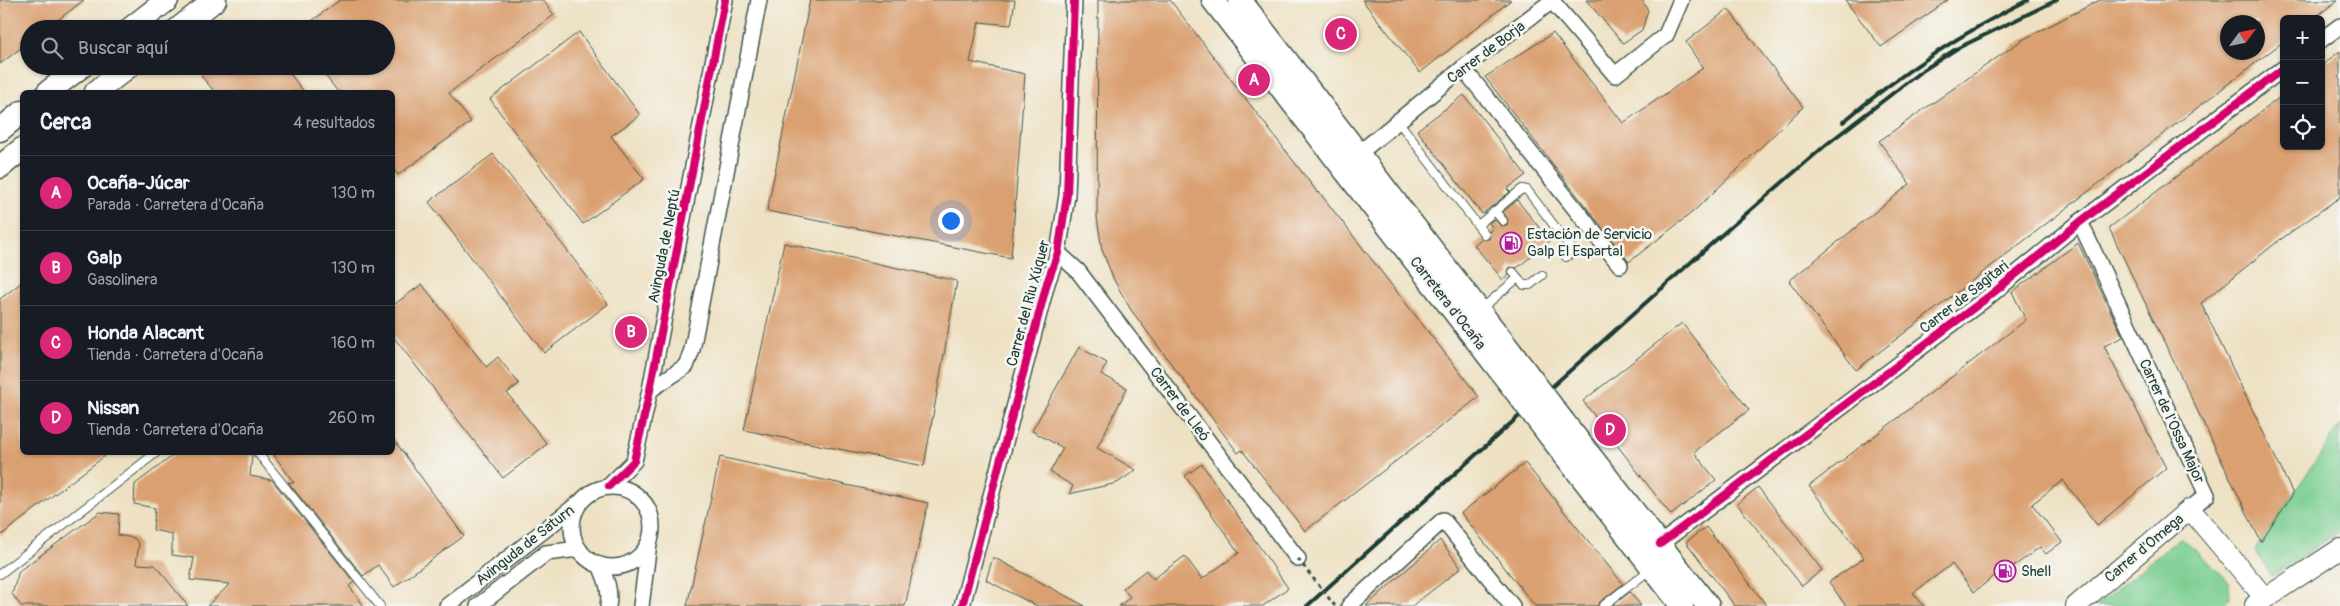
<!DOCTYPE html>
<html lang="es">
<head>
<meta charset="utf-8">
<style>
  :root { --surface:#171b24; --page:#20242c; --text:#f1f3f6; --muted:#9ea1a6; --line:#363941; --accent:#db2777 }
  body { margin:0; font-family:Pangolin,sans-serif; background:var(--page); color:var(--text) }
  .controls { position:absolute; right:15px; top:15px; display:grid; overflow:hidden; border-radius:8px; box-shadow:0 1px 4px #0004 }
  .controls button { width:45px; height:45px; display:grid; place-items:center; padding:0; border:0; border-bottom:1px solid var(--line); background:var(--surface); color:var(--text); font:25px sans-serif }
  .compass { position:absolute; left:2220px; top:15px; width:45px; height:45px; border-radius:50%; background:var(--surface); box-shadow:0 1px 4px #0004; rotate:57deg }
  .you { position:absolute; left:950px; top:220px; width:18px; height:18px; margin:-12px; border:4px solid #fff; border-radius:50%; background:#1a73e8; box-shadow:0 0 0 8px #1a73e833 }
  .badge { display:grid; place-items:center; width:32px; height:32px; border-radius:50%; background:var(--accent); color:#fff; font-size:16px; font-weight:700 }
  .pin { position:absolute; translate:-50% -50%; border:2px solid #fff; box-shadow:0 1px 5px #0006 }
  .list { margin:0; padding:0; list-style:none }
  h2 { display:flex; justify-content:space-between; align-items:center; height:65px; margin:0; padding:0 20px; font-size:21px }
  h2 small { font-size:16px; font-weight:400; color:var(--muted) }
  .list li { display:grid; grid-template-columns:32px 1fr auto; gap:15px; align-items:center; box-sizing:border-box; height:75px; padding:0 20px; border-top:1px solid var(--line) }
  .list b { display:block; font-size:19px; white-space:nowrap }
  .list p { margin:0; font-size:16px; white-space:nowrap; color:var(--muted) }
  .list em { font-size:16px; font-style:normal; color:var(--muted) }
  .icon { flex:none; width:28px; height:28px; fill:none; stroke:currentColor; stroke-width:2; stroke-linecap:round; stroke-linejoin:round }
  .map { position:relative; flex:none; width:2340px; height:606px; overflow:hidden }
  .search { position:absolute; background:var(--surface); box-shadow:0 1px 4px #0004; left:20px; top:20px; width:375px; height:55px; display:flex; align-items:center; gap:12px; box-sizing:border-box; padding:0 18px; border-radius:28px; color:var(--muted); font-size:19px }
  .panel { position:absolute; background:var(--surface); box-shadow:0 1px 4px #0004; left:20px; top:90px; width:375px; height:365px; border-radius:8px }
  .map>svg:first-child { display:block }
  .green { fill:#7ace91; stroke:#4c8662 }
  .building { fill:#daa071; fill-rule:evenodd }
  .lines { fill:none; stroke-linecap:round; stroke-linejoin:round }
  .lane-casing { stroke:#3e5649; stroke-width:10 }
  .street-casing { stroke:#3e5649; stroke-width:18 }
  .secondary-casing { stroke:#3e5649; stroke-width:22 }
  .primary-casing { stroke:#3e5649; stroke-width:25 }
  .lane { stroke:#fff; stroke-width:8 }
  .street { stroke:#fff; stroke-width:15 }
  .secondary { stroke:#fff; stroke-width:20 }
  .primary { stroke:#fff; stroke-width:22 }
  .rail { stroke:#1f3d34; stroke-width:4 }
  .primary-bridge-casing { stroke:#3e5649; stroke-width:25; stroke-linecap:butt }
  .path-bridge { stroke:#3e5649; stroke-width:3; stroke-dasharray:4 4; stroke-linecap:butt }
  .primary-bridge { stroke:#fff; stroke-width:22 }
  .cycleway-casing { stroke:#f6f6f2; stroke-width:11 }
  .cycleway { stroke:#d6006c; stroke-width:8 }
  .labels { text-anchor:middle; stroke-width:5; stroke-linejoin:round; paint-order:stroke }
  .street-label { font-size:15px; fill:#1f3d34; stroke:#f6f6f2 }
  .poi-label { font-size:15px; fill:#1f3d34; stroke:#f6f6f2; text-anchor:start }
</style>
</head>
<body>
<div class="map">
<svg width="2340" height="606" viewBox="0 0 2340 606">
  <rect width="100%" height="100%" fill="#f6f6f2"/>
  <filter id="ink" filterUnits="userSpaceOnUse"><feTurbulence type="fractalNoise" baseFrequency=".02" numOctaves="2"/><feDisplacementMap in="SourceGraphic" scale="10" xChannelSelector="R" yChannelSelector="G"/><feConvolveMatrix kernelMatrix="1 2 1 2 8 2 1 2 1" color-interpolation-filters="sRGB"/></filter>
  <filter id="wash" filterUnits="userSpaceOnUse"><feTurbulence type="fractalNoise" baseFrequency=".0096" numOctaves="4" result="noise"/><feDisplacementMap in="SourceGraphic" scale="20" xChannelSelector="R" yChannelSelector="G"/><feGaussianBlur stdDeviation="1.12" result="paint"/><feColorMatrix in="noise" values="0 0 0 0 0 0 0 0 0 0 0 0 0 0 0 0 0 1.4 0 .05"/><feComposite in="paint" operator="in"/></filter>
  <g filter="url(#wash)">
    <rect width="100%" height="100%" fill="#eee1c3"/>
    <g class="green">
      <polygon points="2340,425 2340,531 2272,576 2255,550"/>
      <polygon points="2181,537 2229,581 2230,599 2221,606 2096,606"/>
    </g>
    <g id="blocks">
      <g class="building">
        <polygon points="0,0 84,0 46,29 29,29 29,42 0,64"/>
        <polygon points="340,0 543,0 554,15 449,93 471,122 398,175 392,167 392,92 338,92 318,66 386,66 386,29 301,29"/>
        <polygon points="810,0 1015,0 1011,25 979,22 970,62 1025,74 1011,258 767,211"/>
        <polygon points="1098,0 1170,0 1318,193 1319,192 1479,397 1305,531 1242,450 1238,453 1131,310 1114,280 1102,250 1097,217"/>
        <polygon points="1362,0 1511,0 1420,73"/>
        <polygon points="1586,0 1642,0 1648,10 1642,30 1623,43"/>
        <polygon points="1845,0 1948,0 1881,47"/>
        <path d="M2100 0H2338L2313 19H2284V41L1856 370 1789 281 1910 184 1879 141 2022 40ZM2228 22H2258V52H2228Z"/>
        <polygon points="1728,9 1803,107 1694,211 1629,262 1485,77 1553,33 1623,123 1703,68 1686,42"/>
        <polygon points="579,32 640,115 611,136 644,179 583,224 490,99"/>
        <polygon points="2340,51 2340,197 2277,242 2201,303 2293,494 2261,542 2109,228 2284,94 2284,146 2321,146 2321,66"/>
        <polygon points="213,66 284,66 304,92 215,92 201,76"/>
        <polygon points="1464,95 1526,175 1507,189 1510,192 1482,214 1417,130"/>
        <polygon points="493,154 608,304 544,353 429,202"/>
        <polygon points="1517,200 1550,241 1517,268 1510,267 1508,271 1509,275 1503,280 1474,245 1481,239 1489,239 1489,232 1493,228 1489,223 1494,219 1501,226 1507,225 1508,220 1503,212"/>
        <polygon points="784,243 957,281 924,466 744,430"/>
        <polygon points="2078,243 2123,337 2104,346 2166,468 2097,525 2063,480 2032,504 2062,542 2046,554 2040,547 2013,567 2010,564 1974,592 1952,564 1913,593 1924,606 1846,606 1829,582 1864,558 1809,486 2026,320 2012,292"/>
        <polygon points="22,282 22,452 110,452 0,536 0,299"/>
        <polygon points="422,284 486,367 498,357 519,384 507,393 547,444 503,478 392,335 392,306"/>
        <polygon points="1682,323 1749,410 1694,452 1716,480 1671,515 1583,401"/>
        <polygon points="1079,347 1107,363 1101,374 1127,388 1097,448 1136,470 1117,483 1069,494 1073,486 1050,472 1063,448 1032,431"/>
        <polygon points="392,437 464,536 394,587 378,565 363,576 288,482 294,483 272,452 392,452"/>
        <polygon points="178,452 242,452 252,455 250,476 272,480 354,582 349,586 364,606 207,606 230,584 190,580 194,558 172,555 172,534 153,530 155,508 134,504 135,484"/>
        <polygon points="720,457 928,503 905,606 687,606"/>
        <polygon points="1525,463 1623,584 1600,602 1597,606 1535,606 1461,513"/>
        <polygon points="1202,464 1288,588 1263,606 1119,606 1130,597 1123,588 1146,570 1153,579 1185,556 1202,579 1239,553 1185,476"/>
        <polygon points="1758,487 1822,570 1802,586 1737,504"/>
        <polygon points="100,512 119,514 118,535 134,538 139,544 136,564 155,565 188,606 21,606 12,594 19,571"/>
        <polygon points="1706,527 1767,606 1735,606 1686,542"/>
        <polygon points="1440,540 1461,568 1412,606 1366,606"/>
        <polygon points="993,557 1085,606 1037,606 986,580"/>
        <polygon points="1630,592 1641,606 1612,606"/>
      </g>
    </g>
  </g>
  <g filter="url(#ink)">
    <use href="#blocks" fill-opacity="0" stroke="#3e5649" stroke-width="1"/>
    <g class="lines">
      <g class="lane-casing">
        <g id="lane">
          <polyline points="1398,121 1485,235"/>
          <polyline points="1495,211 1522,189 1527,190 1572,249 1571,253 1566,257"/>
          <polyline points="1478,225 1495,211 1503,221"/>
          <polyline points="1513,272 1524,285 1530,285 1542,275"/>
          <polyline points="1481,309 1518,278"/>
          <polyline points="257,452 380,606"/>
          <polyline points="0,574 157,452"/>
          <polyline points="1603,606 1651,569"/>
        </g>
      </g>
      <g class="street-casing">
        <g id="street">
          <polyline points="2321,40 2340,26"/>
          <polyline points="1463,68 1620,265"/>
          <polyline points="1357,161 1358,154 1463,68 1552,1 1615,75 1666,35 1681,0"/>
          <polyline points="2080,222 2207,495 2190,509"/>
          <polyline points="1058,253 1078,271 1298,559"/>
          <polyline points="650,390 686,366 692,350 759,0"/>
          <polyline points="609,486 634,461 650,390 725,0"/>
          <circle cx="612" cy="527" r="40"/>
          <polyline points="1660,544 1988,297 2080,222 2284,68"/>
          <path d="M600 565C606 579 611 591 608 606"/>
          <polyline points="447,606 579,503"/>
          <polyline points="478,606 546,553 579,549"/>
          <polyline points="641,606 649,543"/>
          <polyline points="962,606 1047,283 1058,253 1067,195 1074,0"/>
          <polyline points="1349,606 1443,520 1512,606"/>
        </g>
      </g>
      <g class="secondary-casing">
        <g id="secondary">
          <polyline points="2255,605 2340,549"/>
          <polyline points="2076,606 2190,509 2264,597"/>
        </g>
      </g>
      <g class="primary-casing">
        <g id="primary">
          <polyline points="1213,0 1494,363"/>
          <polyline points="1240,0 1511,352"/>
          <polyline points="130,29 167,0"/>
          <polyline points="178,29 215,0"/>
          <polyline points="48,92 82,66"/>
          <polyline points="96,92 129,66"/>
          <polyline points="0,130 22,112"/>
          <polyline points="0,167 22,149"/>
          <polyline points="1563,421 1708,606"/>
          <polyline points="1549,435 1682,606"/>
        </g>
      </g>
      <use href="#lane" class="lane"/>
      <use href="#street" class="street"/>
      <use href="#secondary" class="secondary"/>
      <use href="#primary" class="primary"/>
      <g class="rail">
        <path d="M1843 122C1900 74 1961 33 2028 0"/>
        <polyline points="1307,606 1718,238 1827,144 1919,73 1956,49 2057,0"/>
      </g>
      <g class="primary-bridge-casing">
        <g id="primary-bridge">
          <polyline points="1511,352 1563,421"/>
          <polyline points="1494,363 1549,435"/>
        </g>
      </g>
      <polyline class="path-bridge" points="1298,559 1335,606"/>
      <use href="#primary-bridge" class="primary-bridge"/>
      <g class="cycleway-casing">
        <g id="cycleway">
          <polyline points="609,486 634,461 650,390 725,0"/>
          <polyline points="1660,544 1988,297 2080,222 2284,68"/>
          <polyline points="962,606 1047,283 1058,253 1067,195 1074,0"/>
        </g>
      </g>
      <use href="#cycleway" class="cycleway"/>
    </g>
  </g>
  <defs>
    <g id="fuel-ring" transform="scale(1.125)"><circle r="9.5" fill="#f6f6f2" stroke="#b5179e" stroke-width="1.5"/><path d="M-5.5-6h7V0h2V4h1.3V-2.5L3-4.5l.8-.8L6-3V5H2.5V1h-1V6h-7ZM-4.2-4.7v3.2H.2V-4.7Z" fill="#b5179e"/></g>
  </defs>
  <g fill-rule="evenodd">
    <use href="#fuel-ring" x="1511" y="243"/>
    <use href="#fuel-ring" x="2005" y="571"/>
  </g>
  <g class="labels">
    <g class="street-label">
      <text transform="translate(1486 52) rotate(-37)" y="5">Carrer de Borja</text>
      <text transform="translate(664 246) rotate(-79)" y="5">Avinguda de Neptú</text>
      <text transform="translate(1964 297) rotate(-38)" y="5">Carrer de Sagitari</text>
      <text transform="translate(1028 303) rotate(-75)" y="5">Carrer del Riu Xúquer</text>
      <text transform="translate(1448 303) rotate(52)" y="5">Carretera d'Ocaña</text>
      <text transform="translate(1180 404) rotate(53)" y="5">Carrer de Lleó</text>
      <text transform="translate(2172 421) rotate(65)" y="5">Carrer de l'Ossa Major</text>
      <text transform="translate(525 545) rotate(-38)" y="5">Avinguda de Saturn</text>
      <text transform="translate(2144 548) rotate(-40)" y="5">Carrer d'Omega</text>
    </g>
    <g class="poi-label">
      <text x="1527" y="239">Estación de Servicio<tspan x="1527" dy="17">Galp El Espartal</tspan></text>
      <text x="2021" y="576">Shell</text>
    </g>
  </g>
</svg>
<div class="controls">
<button>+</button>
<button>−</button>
<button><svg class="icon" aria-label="locate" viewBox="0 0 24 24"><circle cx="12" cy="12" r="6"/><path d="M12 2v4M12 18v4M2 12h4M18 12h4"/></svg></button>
</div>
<svg class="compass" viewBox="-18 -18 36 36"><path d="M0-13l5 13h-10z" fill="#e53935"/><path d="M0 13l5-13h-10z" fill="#9ea1a6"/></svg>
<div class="you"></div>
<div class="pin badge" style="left:1254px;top:80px">A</div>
<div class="pin badge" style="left:631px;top:332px">B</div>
<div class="pin badge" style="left:1341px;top:34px">C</div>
<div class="pin badge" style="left:1610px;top:430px">D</div>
<div class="search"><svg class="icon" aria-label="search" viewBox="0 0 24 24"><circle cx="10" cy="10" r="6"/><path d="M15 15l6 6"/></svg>Buscar aquí</div>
<section class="panel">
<h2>Cerca<small>4 resultados</small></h2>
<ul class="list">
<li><span class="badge">A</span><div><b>Ocaña-Júcar</b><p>Parada · Carretera d'Ocaña</p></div><em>130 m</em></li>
<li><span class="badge">B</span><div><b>Galp</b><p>Gasolinera</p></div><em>130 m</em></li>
<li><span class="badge">C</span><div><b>Honda Alacant</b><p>Tienda · Carretera d'Ocaña</p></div><em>160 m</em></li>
<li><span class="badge">D</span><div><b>Nissan</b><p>Tienda · Carretera d'Ocaña</p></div><em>260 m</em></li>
</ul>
</section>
</div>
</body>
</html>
